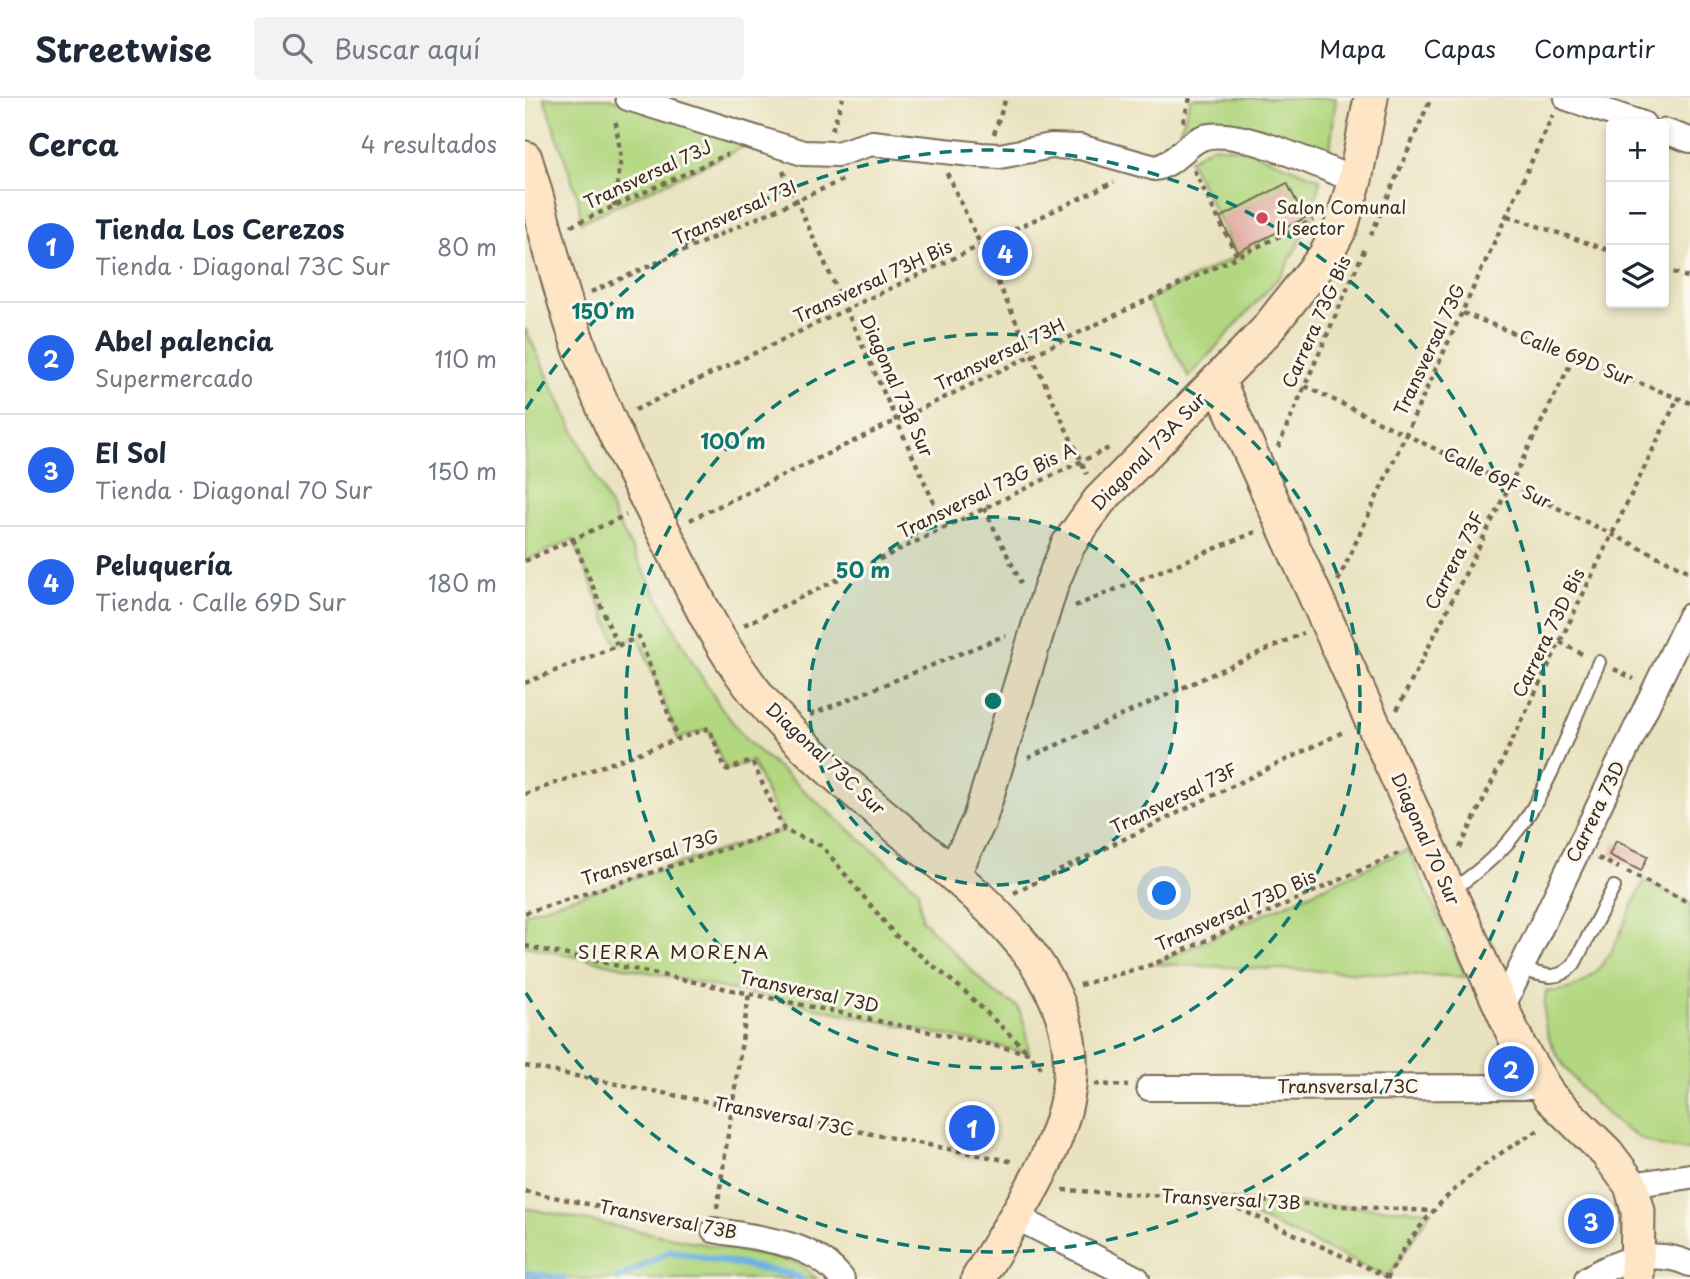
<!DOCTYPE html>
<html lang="es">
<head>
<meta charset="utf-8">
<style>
  :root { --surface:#fff; --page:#f2f2f3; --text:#1f2937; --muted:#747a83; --line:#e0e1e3; --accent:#2563eb }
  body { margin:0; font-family:"Playpen Sans",sans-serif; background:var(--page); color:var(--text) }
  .controls { position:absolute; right:21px; top:21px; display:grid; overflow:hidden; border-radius:7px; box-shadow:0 4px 10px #0003 }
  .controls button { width:63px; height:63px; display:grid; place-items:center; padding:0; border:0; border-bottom:2px solid var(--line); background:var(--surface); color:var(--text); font:35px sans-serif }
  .you { position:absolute; left:640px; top:796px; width:24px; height:24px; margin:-18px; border:5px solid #fff; border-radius:50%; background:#1a73e8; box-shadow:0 0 0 10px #1a73e833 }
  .badge { display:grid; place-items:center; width:46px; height:46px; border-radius:50%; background:var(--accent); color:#fff; font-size:23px; font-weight:700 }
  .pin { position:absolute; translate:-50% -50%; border:4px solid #fff; box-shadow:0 2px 7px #0006 }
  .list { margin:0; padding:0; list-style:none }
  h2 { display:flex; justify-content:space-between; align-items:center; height:91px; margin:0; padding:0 28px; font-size:30px }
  h2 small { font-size:23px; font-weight:400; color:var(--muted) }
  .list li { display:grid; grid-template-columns:46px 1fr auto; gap:21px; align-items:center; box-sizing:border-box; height:112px; padding:0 28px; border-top:2px solid var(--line) }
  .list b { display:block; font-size:26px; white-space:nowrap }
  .list p { margin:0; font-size:23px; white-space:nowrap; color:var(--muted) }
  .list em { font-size:23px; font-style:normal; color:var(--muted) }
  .icon { flex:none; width:38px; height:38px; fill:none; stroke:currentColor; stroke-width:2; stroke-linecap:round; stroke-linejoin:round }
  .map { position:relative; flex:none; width:1165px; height:1181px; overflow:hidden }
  header { display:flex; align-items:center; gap:42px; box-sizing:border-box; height:98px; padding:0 35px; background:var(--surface); border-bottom:2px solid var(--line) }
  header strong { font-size:33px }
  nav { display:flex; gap:38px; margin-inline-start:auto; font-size:24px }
  .search { width:490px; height:63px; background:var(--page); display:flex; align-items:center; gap:18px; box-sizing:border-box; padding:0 24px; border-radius:7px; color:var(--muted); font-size:26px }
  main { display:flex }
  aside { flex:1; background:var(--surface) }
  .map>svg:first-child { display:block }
  .green { fill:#b2d780; stroke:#76804f; stroke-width:2 }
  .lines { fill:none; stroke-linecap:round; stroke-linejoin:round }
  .stream { stroke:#6db2e3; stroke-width:7 }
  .building { fill:#e1a99f }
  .lane-casing { stroke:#786a56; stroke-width:16 }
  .street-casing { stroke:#786a56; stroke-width:28 }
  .secondary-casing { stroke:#786a56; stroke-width:37 }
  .path { stroke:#786a56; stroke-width:4.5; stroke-dasharray:5 5; stroke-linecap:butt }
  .lane { stroke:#fff; stroke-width:12 }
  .street { stroke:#fff; stroke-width:24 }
  .secondary { stroke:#fde5c5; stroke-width:33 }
  .ring { fill:none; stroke:#0f766e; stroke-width:3.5; stroke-dasharray:12 9 }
  .poi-dot { fill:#d1495b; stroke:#fbf7ec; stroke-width:2.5 }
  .labels { text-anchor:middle; stroke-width:6; stroke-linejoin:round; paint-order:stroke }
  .street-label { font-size:18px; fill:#3b2a1e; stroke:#fbf7ec }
  .poi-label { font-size:18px; fill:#3b2a1e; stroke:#fbf7ec; text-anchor:start }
  .neighbourhood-label { font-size:19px; letter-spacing:2px; fill:#3b2a1e; stroke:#fbf7ec }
  .centre { fill:#0f766e; stroke:#fbf7ec; stroke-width:3.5 }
  .ring-label { font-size:21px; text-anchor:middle; font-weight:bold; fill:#0f766e; stroke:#fbf7ec; stroke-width:6; stroke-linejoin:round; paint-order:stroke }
</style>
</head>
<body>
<header>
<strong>Streetwise</strong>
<div class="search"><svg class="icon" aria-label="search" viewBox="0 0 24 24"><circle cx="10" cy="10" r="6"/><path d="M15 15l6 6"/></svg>Buscar aquí</div>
<nav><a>Mapa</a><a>Capas</a><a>Compartir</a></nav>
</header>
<main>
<aside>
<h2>Cerca<small>4 resultados</small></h2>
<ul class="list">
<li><span class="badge">1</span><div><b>Tienda Los Cerezos</b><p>Tienda · Diagonal 73C Sur</p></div><em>80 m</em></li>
<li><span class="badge">2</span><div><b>Abel palencia</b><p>Supermercado</p></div><em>110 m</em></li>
<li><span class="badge">3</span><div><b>El Sol</b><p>Tienda · Diagonal 70 Sur</p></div><em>150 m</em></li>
<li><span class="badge">4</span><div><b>Peluquería</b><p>Tienda · Calle 69D Sur</p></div><em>180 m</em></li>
</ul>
</aside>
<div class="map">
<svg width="1165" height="1181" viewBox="0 0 1165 1181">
  <rect width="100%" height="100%" fill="#fbf7ec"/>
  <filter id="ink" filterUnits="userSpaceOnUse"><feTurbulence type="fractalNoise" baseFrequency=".0143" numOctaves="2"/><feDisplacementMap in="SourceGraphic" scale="14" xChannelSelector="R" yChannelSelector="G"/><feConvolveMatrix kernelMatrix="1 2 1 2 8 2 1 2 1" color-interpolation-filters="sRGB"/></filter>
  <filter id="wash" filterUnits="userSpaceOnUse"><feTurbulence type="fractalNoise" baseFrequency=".00686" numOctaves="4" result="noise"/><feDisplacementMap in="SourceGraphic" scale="28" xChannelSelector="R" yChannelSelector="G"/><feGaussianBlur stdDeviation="1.57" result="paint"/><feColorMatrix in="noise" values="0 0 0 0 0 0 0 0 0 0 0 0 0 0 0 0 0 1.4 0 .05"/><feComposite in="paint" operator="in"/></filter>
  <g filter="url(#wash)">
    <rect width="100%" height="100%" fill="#e9e2bf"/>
    <g class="green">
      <polygon points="19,0 84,0 225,46 56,124 53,100"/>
      <path d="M666 0H811L804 60C778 50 711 19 686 21 673 22 662 32 653 39Z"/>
      <polygon points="687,48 720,51 795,81 787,120 758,175 664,279 622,202 712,158 664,62"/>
      <polygon points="0,230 91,421 168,565 195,608 223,644 393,791 397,822 467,893 493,909 500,927 504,955 0,848 0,815 258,732 227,663 201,672 183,631 153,641 114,539 92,547 48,441 0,463"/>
      <polygon points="883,751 941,879 629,866"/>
      <path d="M1119 783 1165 805V1052C1147 1052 1129 1048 1113 1039 1080 1021 1025 963 1020 925 1018 915 1020 903 1021 893 1081 897 1096 828 1119 783Z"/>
      <polygon points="691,1101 906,1113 863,1179"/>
      <polygon points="0,1110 274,1165 292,1181 0,1181"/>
    </g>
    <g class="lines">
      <g class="stream">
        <polyline points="0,1175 39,1181"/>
        <polyline points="93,1181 145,1153 269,1177 275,1181"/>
      </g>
    </g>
    <g id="blocks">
      <g class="building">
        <polygon points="762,85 780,120 713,154 695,120"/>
        <polygon points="1091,743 1123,758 1116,773 1084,757"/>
      </g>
    </g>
  </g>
  <g filter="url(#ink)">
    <use href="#blocks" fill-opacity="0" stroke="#786a56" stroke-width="2"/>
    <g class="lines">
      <g class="lane-casing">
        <g id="lane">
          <path d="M925 794C948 777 971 760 989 737 1023 696 1051 615 1074 564"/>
          <path d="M996 871C1018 877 1032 885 1049 866L1089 789"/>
        </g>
      </g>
      <g class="street-casing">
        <g id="street">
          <path d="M103 0 278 55 312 56 347 45 456 57 475 58 526 48 555 49 630 70C653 66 663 40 685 38 721 33 796 69 830 82"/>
          <polyline points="1042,0 1118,26"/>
          <polyline points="1139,33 1165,42"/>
          <polyline points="977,910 1165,518"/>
          <polyline points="624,990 1018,989"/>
          <polyline points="1106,1087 1165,1078"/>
          <polyline points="489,1118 612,1181"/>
          <path d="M189 1132C235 1141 286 1142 317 1181"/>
          <path d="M1062 1181C1093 1162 1130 1150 1165 1166"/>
        </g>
      </g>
      <g class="secondary-casing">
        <g id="secondary">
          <path d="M0 60C18 117 30 176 49 233 73 306 109 376 144 444 166 488 186 532 214 572 256 635 322 686 379 735 461 804 571 886 540 1010 525 1071 484 1127 453 1181"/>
          <polyline points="693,283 994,948 1025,999 1082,1055 1106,1087 1113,1113 1112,1181"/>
          <polyline points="428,776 454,723 526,488 543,447 574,403 741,233 800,158 816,129 830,82 846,0"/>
        </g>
      </g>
      <g class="path">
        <polyline points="658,24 665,0"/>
        <polyline points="307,32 318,0"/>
        <polyline points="469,36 481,0"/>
        <polyline points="669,72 712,158"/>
        <polyline points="258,73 420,429"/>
        <polyline points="422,75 562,376"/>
        <polyline points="89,108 96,61 90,19"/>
        <polyline points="983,118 1086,153"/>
        <polyline points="46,128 203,56"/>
        <polyline points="846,137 906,0"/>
        <polyline points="1139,171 1165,180"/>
        <polyline points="66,194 320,81"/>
        <polyline points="938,215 1165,305"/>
        <polyline points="780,288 1165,474"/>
        <polyline points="110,312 589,84"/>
        <polyline points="753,349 841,148"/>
        <polyline points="459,410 496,485"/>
        <polyline points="165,422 788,122"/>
        <polyline points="48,441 92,547"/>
        <polyline points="0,463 101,417"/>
        <polyline points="813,483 1028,17"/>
        <polyline points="550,508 733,433"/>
        <polyline points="219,527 586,349"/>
        <polyline points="1035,544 1059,557"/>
        <polyline points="1089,571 1109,581"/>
        <polyline points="0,585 114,539 153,641"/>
        <polyline points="872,612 1049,259"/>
        <polyline points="285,617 481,537"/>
        <polyline points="503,660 778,535"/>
        <polyline points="0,696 184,630 201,672 227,663 259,732 297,748 370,837 437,891 504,955"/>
        <polyline points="935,750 1153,300"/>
        <polyline points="1073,760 1094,770"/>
        <polyline points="1102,774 1165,805"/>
        <polyline points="489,795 820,633"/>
        <polyline points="0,815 259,732"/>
        <polyline points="0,848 504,955 516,970"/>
        <polyline points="555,887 629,866 876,754"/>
        <polyline points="0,968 490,1064"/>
        <polyline points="570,986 603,988"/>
        <polyline points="538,1092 906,1113"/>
        <polyline points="0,1093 168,1128"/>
        <polyline points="695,1102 863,1179"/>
        <polyline points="192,1110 224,896"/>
        <path d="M862 1181C896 1113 950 1067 1016 1031"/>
      </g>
      <use href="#lane" class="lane"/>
      <use href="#street" class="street"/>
      <use href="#secondary" class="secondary"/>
    </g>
  </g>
  <circle cx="468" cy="603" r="184" fill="#0f766e" fill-opacity=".12"/>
  <g class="ring">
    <circle cx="468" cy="603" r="184"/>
    <circle cx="468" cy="603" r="367"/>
    <path d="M1 311A551 551 0 1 1 1 895"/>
  </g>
  <circle class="poi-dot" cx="737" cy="120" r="7"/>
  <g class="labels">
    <g class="street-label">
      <text transform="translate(123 77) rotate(-25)" y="6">Transversal 73J</text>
      <text transform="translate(210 115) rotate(-24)" y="6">Transversal 73I</text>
      <text transform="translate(348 184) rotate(-25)" y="6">Transversal 73H Bis</text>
      <text transform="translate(792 224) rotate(-66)" y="6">Carrera 73G Bis</text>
      <text transform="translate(905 252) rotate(-65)" y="6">Transversal 73G</text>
      <text transform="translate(475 257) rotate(-26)" y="6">Transversal 73H</text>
      <text transform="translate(1051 260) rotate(22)" y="6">Calle 69D Sur</text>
      <text transform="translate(371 288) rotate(66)" y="6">Diagonal 73B Sur</text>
      <text transform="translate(624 354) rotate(-46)" y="6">Diagonal 73A Sur</text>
      <text transform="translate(972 380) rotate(26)" y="6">Calle 69F Sur</text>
      <text transform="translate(462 393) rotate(-26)" y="6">Transversal 73G Bis A</text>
      <text transform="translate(930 463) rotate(-63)" y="6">Carrera 73F</text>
      <text transform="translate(1024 535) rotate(-64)" y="6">Carrera 73D Bis</text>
      <text transform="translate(300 661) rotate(43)" y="6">Diagonal 73C Sur</text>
      <text transform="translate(649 701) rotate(-26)" y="6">Transversal 73F</text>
      <text transform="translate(1071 714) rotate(-64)" y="6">Carrera 73D</text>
      <text transform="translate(900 741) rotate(66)" y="6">Diagonal 70 Sur</text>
      <text transform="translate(125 760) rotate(-18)" y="6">Transversal 73G</text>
      <text transform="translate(711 813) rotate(-24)" y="6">Transversal 73D Bis</text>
      <text transform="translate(284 894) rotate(12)" y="6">Transversal 73D</text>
      <text x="823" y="995">Transversal 73C</text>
      <text transform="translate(259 1019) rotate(11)" y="6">Transversal 73C</text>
      <text transform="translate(706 1102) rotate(3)" y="6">Transversal 73B</text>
      <text transform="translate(143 1122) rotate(11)" y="6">Transversal 73B</text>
    </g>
    <g class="poi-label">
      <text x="751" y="116">Salon Comunal<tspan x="751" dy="21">II sector</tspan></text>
    </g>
    <g class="neighbourhood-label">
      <text x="149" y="861">SIERRA MORENA</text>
    </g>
  </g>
  <circle cx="468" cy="603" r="10" class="centre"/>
  <g class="ring-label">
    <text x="78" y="221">150 m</text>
    <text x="208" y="351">100 m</text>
    <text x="338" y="480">50 m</text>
  </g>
</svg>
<div class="controls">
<button>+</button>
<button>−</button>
<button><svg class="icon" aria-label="layers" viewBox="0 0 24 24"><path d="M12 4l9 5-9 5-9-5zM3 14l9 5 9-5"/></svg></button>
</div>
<div class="you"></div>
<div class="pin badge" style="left:447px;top:1030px">1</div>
<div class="pin badge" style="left:986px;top:971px">2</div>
<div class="pin badge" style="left:1066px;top:1123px">3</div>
<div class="pin badge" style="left:480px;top:155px">4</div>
</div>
</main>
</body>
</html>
